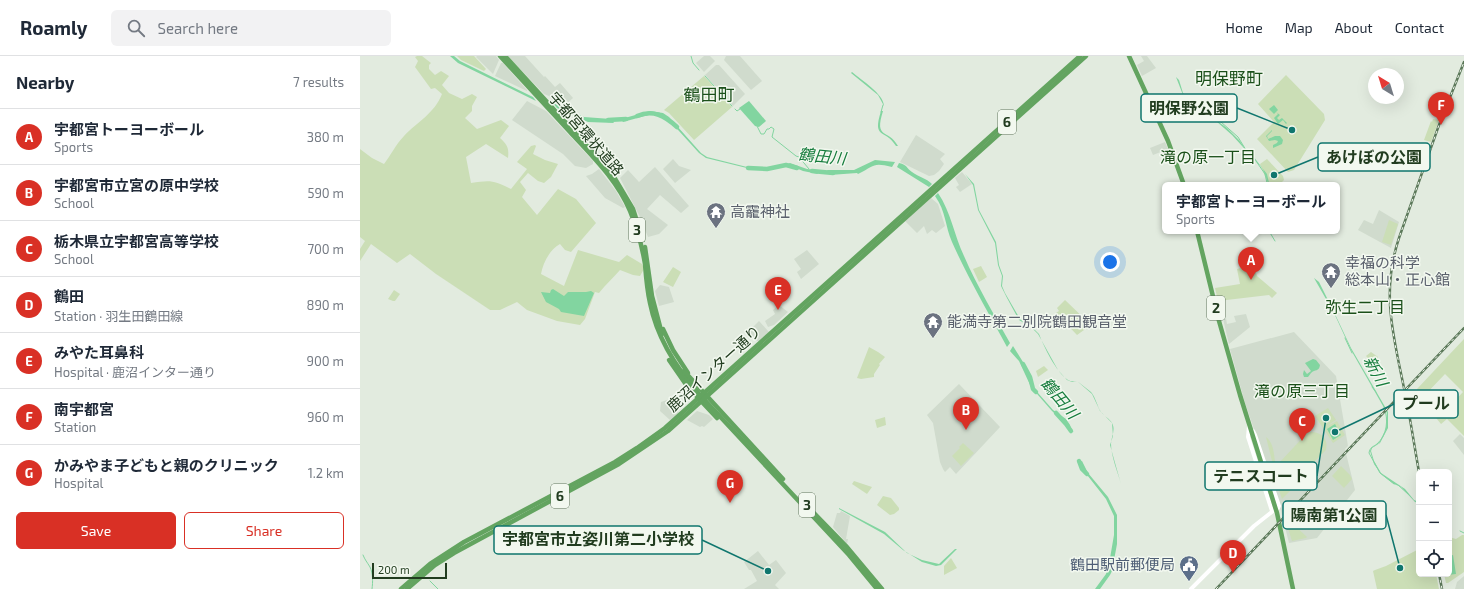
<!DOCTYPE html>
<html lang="en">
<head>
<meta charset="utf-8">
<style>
  :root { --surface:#fff; --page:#f2f2f3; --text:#1f2937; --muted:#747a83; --line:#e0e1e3; --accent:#d93025 }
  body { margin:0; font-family:"Exo 2","Noto Sans JP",sans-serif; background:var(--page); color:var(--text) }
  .controls { position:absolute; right:12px; bottom:12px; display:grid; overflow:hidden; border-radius:6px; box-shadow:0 4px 16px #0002 }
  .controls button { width:36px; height:36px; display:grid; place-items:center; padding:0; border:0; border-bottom:1px solid var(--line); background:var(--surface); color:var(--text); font:20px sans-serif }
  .compass { position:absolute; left:1008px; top:12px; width:36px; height:36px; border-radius:50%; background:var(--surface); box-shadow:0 4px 16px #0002; rotate:322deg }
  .scale { position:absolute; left:12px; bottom:10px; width:75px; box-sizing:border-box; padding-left:4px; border:2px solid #213c1f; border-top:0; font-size:11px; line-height:14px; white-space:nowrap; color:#213c1f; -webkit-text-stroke:3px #f2f8ef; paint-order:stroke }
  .you { position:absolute; left:750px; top:206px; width:14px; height:14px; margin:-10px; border:3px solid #fff; border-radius:50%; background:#1a73e8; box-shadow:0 0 0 6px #1a73e833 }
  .badge { display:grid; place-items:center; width:26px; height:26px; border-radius:50%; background:var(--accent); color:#fff; font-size:13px; font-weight:700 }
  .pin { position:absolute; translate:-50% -33px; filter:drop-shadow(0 1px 2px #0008) }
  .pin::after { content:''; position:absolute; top:21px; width:14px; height:12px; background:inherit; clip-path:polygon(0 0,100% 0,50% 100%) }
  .popup { position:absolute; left:802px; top:126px; width:178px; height:52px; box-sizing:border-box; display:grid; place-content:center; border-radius:6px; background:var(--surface); filter:drop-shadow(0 1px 3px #0005); font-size:13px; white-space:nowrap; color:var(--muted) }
  .popup b { font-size:15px; color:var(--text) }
  .popup::after { content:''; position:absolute; left:50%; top:100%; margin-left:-8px; border:8px solid transparent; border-top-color:var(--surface) }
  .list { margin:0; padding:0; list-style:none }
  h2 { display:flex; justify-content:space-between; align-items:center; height:52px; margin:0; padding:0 16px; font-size:17px }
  h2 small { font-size:13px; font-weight:400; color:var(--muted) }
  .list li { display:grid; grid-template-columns:26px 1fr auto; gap:12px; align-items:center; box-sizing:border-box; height:56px; padding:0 16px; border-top:1px solid var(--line) }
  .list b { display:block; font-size:15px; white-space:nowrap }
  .list p { margin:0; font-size:13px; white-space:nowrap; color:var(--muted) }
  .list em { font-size:13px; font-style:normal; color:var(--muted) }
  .actions { display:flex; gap:8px; padding:12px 16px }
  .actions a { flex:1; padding:9px 0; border:1px solid var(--accent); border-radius:6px; text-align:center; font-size:14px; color:var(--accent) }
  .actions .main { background:var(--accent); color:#fff }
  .icon { flex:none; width:22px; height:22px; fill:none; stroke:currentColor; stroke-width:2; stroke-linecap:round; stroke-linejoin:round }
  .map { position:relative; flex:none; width:1104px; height:533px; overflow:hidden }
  header { display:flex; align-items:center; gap:24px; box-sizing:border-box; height:56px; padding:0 20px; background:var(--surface); border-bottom:1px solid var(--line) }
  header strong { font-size:19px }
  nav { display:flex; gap:22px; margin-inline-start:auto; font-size:14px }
  .search { width:280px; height:36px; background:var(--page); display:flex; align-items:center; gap:10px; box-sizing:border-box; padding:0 14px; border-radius:6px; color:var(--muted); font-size:15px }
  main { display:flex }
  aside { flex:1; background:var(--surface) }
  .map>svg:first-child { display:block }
  .built { fill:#d0dbcd }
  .green { fill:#cbdeb6 }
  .water { fill:#82d5a0 }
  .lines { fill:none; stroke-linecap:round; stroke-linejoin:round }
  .stream { stroke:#82d5a0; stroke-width:1 }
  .river { stroke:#82d5a0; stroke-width:4.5 }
  .secondary { stroke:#fff; stroke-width:4 }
  .primary { stroke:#63a460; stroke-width:4.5 }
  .rail-casing { stroke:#5b7859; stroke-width:2.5 }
  .rail { stroke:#f2f8ef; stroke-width:1; stroke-dasharray:3; stroke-linecap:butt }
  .labels { text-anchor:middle; stroke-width:3; stroke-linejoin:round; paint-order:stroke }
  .shield { fill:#f2f8ef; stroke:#60745d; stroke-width:1 }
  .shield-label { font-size:14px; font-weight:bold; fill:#213c1f }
  .street-label { font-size:15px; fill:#213c1f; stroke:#f2f8ef }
  .worship-label { font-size:15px; fill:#5b616d; stroke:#f2f8ef; text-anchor:start }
  .service-label { font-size:15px; fill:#4e5e75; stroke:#f2f8ef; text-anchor:end }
  .water-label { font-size:16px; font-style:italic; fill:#157c3c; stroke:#f2f8ef }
  .neighbourhood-label { font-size:16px; fill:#1b501a; stroke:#f2f8ef }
  .quarter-label { font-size:17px; fill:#1b501a; stroke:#f2f8ef }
  .leader { fill:none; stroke:#0f766e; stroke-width:1.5 }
  .callout-dot { fill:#0f766e; stroke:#f2f8ef; stroke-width:1.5 }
  .callout { fill:#f2f8ef; stroke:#0f766e; stroke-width:1.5 }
  .callout-label { font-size:16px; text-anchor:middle; font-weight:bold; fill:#213c1f }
</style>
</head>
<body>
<header>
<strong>Roamly</strong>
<div class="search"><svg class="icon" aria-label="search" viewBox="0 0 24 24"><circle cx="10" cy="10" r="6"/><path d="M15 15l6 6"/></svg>Search here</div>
<nav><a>Home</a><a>Map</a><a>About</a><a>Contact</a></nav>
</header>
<main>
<aside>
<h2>Nearby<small>7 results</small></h2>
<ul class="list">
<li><span class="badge">A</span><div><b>宇都宮トーヨーボール</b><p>Sports</p></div><em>380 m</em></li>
<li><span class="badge">B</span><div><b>宇都宮市立宮の原中学校</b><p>School</p></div><em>590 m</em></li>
<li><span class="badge">C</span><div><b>栃木県立宇都宮高等学校</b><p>School</p></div><em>700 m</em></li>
<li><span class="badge">D</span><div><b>鶴田</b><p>Station · 羽生田鶴田線</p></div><em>890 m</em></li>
<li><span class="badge">E</span><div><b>みやた耳鼻科</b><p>Hospital · 鹿沼インター通り</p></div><em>900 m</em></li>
<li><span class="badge">F</span><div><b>南宇都宮</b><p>Station</p></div><em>960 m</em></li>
<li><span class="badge">G</span><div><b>かみやま子どもと親のクリニック</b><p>Hospital</p></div><em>1.2 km</em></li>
</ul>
<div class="actions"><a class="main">Save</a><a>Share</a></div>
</aside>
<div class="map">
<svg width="1104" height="533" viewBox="0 0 1104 533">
  <rect width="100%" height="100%" fill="#e2ebdf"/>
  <g class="built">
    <polygon points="117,0 136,0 139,4 133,18 116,1"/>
    <polygon points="148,0 165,0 184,21 185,20 195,31 200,27 213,42 205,49 194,45 189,40 184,38"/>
    <polygon points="344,0 350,0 355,5 344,16 336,7"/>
    <polygon points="366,0 380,0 402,25 391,34 364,4"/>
    <polygon points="781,0 787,0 796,12 782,20 777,9 784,5"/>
    <polygon points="141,7 143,7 167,34 167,35 135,20"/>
    <polygon points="356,9 359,9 385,38 373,50 345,19"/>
    <polygon points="167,45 186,55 233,105 233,108 226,112 215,110 203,98 152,64"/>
    <polygon points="556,79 585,98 580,103 584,108 579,115 574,119 569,120 540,106"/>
    <polygon points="805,86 808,93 793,99 790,92"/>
    <polygon points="313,103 319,110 331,114 315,127 303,113"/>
    <polygon points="295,111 329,150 321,157 300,139 287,153 308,169 299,178 288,181 279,159 260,122 268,114 279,126"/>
    <polygon points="239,113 256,135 265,151 263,152 245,142 226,120 232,118"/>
    <polygon points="602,116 612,128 600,136 596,131 599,129 595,122"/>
    <polygon points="571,142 578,148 585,170 576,177 572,174 567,178 564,170 557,177 545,165"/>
    <polygon points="1019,154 1039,166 1031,192 998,174 1004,164 1013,168"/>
    <polygon points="447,194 459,208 441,223 437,216 441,213 434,203"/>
    <polygon points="300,229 309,231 314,246 299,250 295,235"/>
    <polygon points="419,249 428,256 414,269 408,271 405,265 415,258 413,254"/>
    <polygon points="886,258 890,271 869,288 863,263 866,262 867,268 876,266 874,260"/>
    <polygon points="399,265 409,276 399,285 396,285 389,277 389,275"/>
    <polygon points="934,276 976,320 988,390 985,393 995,434 957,482 929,487 918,443 885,347 870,293"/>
    <polygon points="599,328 640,371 596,418 590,411 585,416 583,413 580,406 573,367 567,359"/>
    <polygon points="310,343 319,357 310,364 300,355 301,346"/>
    <polygon points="337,355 349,359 353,363 344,371 342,370 340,371 327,364"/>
    <polygon points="1100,378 1104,382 1104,399 1093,385"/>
    <polygon points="481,455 490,460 486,483 488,483 487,488 473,471 477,457 480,457"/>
    <polygon points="398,495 409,509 416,504 426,517 415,529 419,533 384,533 397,525 391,514 389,514 384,506"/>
    <polygon points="1104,520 1104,533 1095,533 1097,526"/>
  </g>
  <g class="green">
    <path d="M57 0H62L71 7 69 9V13L75 19 81 15 89 20 82 29 89 37 102 43 112 38 117 41 112 50V55L105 62 117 73 141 64 149 70 140 82C148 89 149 93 148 102L126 88 106 101 111 127C130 124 134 124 151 133L167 113 157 106 171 90 175 89 176 90 173 98 185 104 198 108 191 121 184 127 178 125 168 117 160 126 166 134 162 141 177 159 198 133 216 143 236 167 211 196 205 194 200 188C190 193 183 207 181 218L204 230 218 194 259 206 267 199 282 208 284 213 280 220 273 219 260 214C253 222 246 228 239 237L235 236 225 263 220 269 197 265 167 254 157 246 140 254H130L76 218 50 198 37 207 11 188 0 205V193L5 185 0 181V93L12 102 24 108C31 99 36 88 44 80 58 65 74 58 82 38L75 32 71 33 55 11 58 5 55 1Z"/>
    <polygon points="97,0 114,0 126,13 124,15 101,4"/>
    <polygon points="926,19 964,58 965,64 934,114 928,116 897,83 914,66 898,48"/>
    <polygon points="344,20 372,51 334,84 309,57 304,54"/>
    <polygon points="857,39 863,39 871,49 869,51"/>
    <polygon points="1073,63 1079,64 1071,86 1064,84 1071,65 1072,66"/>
    <polygon points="907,103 923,120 924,124 919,129 908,128 900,108"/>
    <polygon points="1029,164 1038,168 1031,189 1022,186"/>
    <polygon points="893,209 897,220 917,237 912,242 909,239 858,245 855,232 880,228 877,213"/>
    <polygon points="621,210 627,221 619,226 613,213"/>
    <polygon points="313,211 321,216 313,231 303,226"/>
    <polygon points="34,234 40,238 35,245 33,245 28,243"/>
    <polygon points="705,244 731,269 717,279 696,257 699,255 697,252"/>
    <polygon points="1104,283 1104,380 1087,363 1081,368 1068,352 1073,347 1083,357 1103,336 1085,318 1062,342 1058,337 1057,333"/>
    <polygon points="509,291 518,296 525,301 519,308 520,309 514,318 514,321 501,323 497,322"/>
    <polygon points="1011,296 1018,301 1013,307 1006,300"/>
    <polygon points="684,310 688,314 678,321 676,315"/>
    <polygon points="968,352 976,364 965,371 977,365 985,379 973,387 955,360"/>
    <polygon points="525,361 526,369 517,372 515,364"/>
    <path d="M951 376C961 376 969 383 966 394L936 424C925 428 914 418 919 406L928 416 930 417 920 406 947 377Z"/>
    <path d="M906 381C920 391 909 421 927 426 934 428 939 425 944 421L922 443 911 411 913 409Z"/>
    <polygon points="603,387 614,397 601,410 592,400 600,392 599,391"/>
    <polygon points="981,410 990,419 992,423 984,432 972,420"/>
    <polygon points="494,425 512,431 507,438 492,428"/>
    <polygon points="523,440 531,442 539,452 539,454 534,458 530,459 517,449"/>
    <polygon points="930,465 947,481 946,482 932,485 927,469"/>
    <polygon points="1102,479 1104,479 1104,516 1088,527 1086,527 1084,518 1089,518 1089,481 1096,483"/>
    <polygon points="1059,493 1059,518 1076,518 1079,533 1017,533 1013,515 1015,514 1026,510"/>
    <polygon points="591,502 597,512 584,519 584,510"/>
  </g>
  <g class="water">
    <polygon points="90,0 94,0 100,5 173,41 176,45 98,7"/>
    <path d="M492 16C501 24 524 38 524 50L518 39 491 17Z"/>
    <polygon points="816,21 819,24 823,37 829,44 840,55 849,59 867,72 879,84 887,95 893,100 907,118 909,127 907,129 906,129 908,127 903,113 872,79 856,65 840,56 823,39"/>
    <polygon points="389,45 406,65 399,71 395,70 379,52"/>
    <polygon points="193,47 224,61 251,63 254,67 228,66 197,52"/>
    <polygon points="914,49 918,54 916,56 920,59 917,62 919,64 922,62 927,67 926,68 923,64 918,68 914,62 918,58 916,56 914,58 909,53"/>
    <polygon points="290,55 303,57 309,61 341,97 347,101 395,113 423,110 430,107 447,113 456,114 458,118 443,115 429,109 411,113 395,114 346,102 339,97 309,64 301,59 292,58 263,66 261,63"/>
    <path d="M521 55H523C514 84 528 72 538 90H536C525 72 512 84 521 55Z"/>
    <polygon points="912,74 912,75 907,80 908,83 915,80 920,80 923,84 922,88 913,92 913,89 917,87 918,85 915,84 909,85 906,80"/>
    <path d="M515 104 535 106 532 111C512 106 515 110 498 118L497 117 470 119 467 114H494Z"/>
    <path d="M539 107C548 109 546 112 552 116 559 121 566 122 572 128L569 131 537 111Z"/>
    <path d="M605 118 614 128 619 154 636 186 639 209 643 220 642 230 645 237 660 263 672 271 679 278C684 291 696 316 708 324 711 326 714 325 717 325L731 336C736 342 737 350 741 356 744 360 750 363 752 367 756 374 751 381 751 388 751 400 758 417 761 428V431V428L750 389 753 380 752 367 740 355 732 338 717 325 712 326 707 324 698 314 678 278 671 271 659 264 647 242 641 230 642 220 638 209 635 187 618 154 613 129Z"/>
    <path d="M578 137C591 156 594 179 604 200 617 230 634 258 650 287L647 291C628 256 608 222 592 186 585 170 586 155 575 140Z"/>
    <polygon points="954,222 959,226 974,256 991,292 1028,356 1028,372 1020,387 1012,392 1011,395 1014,405 1021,417 1045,433 1054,444 1059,446 1059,447 1055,446 1041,431 1034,428 1021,418 1014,408 1010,395 1011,392 1019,387 1026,373 1027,357 991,294 974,257"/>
    <polygon points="193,233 204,240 208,236 226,236 231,235 234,237 224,260 201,256 199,253 186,246 181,236 190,237 191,234"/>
    <polygon points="653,290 663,306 671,329 693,354 706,363 710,369 712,375 710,375 705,366 692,355 671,331 659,305 650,295"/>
    <path d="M953 303 956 304 960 309C959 316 955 313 951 317 950 318 949 320 948 321H944L943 318 944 314 947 318 951 315 945 307Z"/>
    <polygon points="975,368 981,379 973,384 967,373"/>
    <polygon points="722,405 728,417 748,441 757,459 757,488 752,515 750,519 740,533 735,533 746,518 749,508 754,479 754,460 746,443 720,410 718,406"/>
    <polygon points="479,452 525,476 547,497 562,504 579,508 595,493 597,493 581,509 576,510 562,506 543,494 524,478 479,453"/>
    <polygon points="1093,499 1096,518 1087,519 1086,518 1089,518 1089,500"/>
  </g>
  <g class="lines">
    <g class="stream">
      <polyline points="331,0 333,7 339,14"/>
      <polyline points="345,20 372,50"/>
      <polyline points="832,46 861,66 878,81 886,94 892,99"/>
      <polyline points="375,53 377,55 380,53"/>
      <polyline points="521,56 523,49"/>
      <polyline points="397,70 401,78 404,78 407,73 409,73 411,71 414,73 412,81 436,100 439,101 449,113"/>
      <polyline points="896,105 905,118 907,127 906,129"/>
      <polyline points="909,175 915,185"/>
      <polyline points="985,282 992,297"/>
      <polyline points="1012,331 1016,336"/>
      <path d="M1024 351C1029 364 1027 379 1017 388 1013 391 1010 391 1009 397L1020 417 1034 428"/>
      <polyline points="1038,429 1048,438"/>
      <polyline points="1100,475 1104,477"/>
      <path d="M3 499C5 504 7 506 10 511 13 517 13 526 12 533"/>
      <polyline points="70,525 78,533"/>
    </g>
    <g class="river">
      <path d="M277 60C293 53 305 60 317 71"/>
      <polyline points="248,64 266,63"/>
      <polyline points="388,112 407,113 426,109 437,112"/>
      <polyline points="452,115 473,117"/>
      <polyline points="663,308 670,321 673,333 676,336"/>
      <polyline points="696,357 706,368 711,375"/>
      <polyline points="719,405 722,413 727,418"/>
    </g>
    <g class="secondary">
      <polyline points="889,370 888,381 912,455"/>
      <polyline points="893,375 895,379 919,450 918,452"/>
      <polyline points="831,533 894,470 913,455"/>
    </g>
    <g class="primary">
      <path d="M140 0C163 25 187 51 210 76 233 101 257 124 270 155 277 172 282 190 285 208 286 221 287 234 290 247 297 282 316 312 340 339L489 499 517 533"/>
      <polyline points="145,0 251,116 273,153 283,184"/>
      <polyline points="769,0 808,85 824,129"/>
      <polyline points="837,175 859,265 880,339 917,457 933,533"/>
      <polyline points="285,191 292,240 302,278"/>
      <polyline points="303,273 313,294 328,317"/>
      <polyline points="309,304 327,330 357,362"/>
      <polyline points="324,315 423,423"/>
      <polyline points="452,455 486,490 522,533"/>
      <polyline points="41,533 70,508 104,486 255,406 277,392 305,372 720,0"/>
      <polyline points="47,533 75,509 94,497 259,408 308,375 726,0"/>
    </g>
    <g class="rail-casing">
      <g id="rail">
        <path d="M1059 416C1054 388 1050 360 1044 332 1033 278 1021 236 1039 182L1079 69 1104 6"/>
        <polyline points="1079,518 1082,533"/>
        <polyline points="856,533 1104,272"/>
      </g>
    </g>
    <use href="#rail" class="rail"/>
  </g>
  <defs>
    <g id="temple-pin" transform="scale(1)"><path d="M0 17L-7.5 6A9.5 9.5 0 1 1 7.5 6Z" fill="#6b7280" stroke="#f2f8ef"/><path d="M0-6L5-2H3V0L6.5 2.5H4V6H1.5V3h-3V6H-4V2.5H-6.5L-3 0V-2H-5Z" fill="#fff"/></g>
    <g id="civic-pin" transform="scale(1)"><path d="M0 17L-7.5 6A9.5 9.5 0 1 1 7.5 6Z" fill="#5c6f8a" stroke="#f2f8ef"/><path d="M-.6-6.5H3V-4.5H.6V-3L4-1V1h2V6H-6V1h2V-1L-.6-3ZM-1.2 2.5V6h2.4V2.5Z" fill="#fff"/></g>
  </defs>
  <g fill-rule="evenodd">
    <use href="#temple-pin" x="356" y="156"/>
    <use href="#temple-pin" x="971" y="216"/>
    <use href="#temple-pin" x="573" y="266"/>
    <use href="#civic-pin" x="829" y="509"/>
  </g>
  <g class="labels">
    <g class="shield">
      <rect x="638" y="54" width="18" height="24" rx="3"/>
      <rect x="269" y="162" width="16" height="24" rx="3"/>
      <rect x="847" y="240" width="18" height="24" rx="3"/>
      <rect x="191" y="428" width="18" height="24" rx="3"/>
      <rect x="439" y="437" width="16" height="24" rx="3"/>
    </g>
    <g class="shield-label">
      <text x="647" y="71">6</text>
      <text x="277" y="179">3</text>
      <text x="856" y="257">2</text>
      <text x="200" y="445">6</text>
      <text x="447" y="454">3</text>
    </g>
    <g class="street-label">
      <text transform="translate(226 78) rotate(49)" y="5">宇都宮環状道路</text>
      <text transform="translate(354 313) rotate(-42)" y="5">鹿沼インター通り</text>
    </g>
    <g class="worship-label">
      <text x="370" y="161">高靇神社</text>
      <text x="985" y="212">幸福の科学<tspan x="985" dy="17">総本山・正心館</tspan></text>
      <text x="587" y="271">能満寺第二別院鶴田観音堂</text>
    </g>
    <g class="service-label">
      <text x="815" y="514">鶴田駅前郵便局</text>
    </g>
    <g class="water-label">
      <text transform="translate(462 100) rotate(6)" y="6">鶴田川</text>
      <text transform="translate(1016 315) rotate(62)" y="6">新川</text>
      <text transform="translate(700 342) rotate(50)" y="6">鶴田川</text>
    </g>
    <g class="neighbourhood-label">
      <text x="848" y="107">滝の原一丁目</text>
      <text x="1005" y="257">弥生二丁目</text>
      <text x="942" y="341">滝の原三丁目</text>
    </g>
    <g class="quarter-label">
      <text x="869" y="29">明保野町</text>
      <text x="349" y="45">鶴田町</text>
    </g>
  </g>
  <path class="leader" d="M932 74L877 52M914 119L958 101M975 376L1034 348M966 362L957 420M1040 512L1026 459M408 515L342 484"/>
  <g class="callout-dot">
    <circle cx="932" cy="74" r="4"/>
    <circle cx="914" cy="119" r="4"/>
    <circle cx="975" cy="376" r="4"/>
    <circle cx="966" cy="362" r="4"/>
    <circle cx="1040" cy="512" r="4"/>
    <circle cx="408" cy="515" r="4"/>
  </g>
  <g class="callout">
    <rect x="781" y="38" width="96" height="28" rx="4"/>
    <rect x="958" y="87" width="112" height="28" rx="4"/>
    <rect x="1034" y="334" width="64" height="28" rx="4"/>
    <rect x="845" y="406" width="112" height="28" rx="4"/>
    <rect x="923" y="445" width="103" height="28" rx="4"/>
    <rect x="134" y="470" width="208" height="28" rx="4"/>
  </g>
  <g class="callout-label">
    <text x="829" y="58">明保野公園</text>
    <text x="1014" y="107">あけぼの公園</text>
    <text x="1066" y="353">プール</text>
    <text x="901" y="426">テニスコート</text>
    <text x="974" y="465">陽南第1公園</text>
    <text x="238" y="489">宇都宮市立姿川第二小学校</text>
  </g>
</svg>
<div class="controls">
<button>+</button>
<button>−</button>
<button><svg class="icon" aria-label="locate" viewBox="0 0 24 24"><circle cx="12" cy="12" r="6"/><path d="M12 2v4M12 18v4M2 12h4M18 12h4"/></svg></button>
</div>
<svg class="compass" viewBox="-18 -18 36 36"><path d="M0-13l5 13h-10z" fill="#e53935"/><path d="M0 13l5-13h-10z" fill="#747a83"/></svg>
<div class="scale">200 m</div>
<div class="you"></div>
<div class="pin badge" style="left:891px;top:224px">A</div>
<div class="popup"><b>宇都宮トーヨーボール</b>Sports</div>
<div class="pin badge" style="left:606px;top:374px">B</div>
<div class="pin badge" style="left:942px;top:385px">C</div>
<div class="pin badge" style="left:873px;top:517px">D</div>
<div class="pin badge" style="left:418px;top:254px">E</div>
<div class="pin badge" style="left:1081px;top:69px">F</div>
<div class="pin badge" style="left:370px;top:447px">G</div>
</div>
</main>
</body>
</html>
